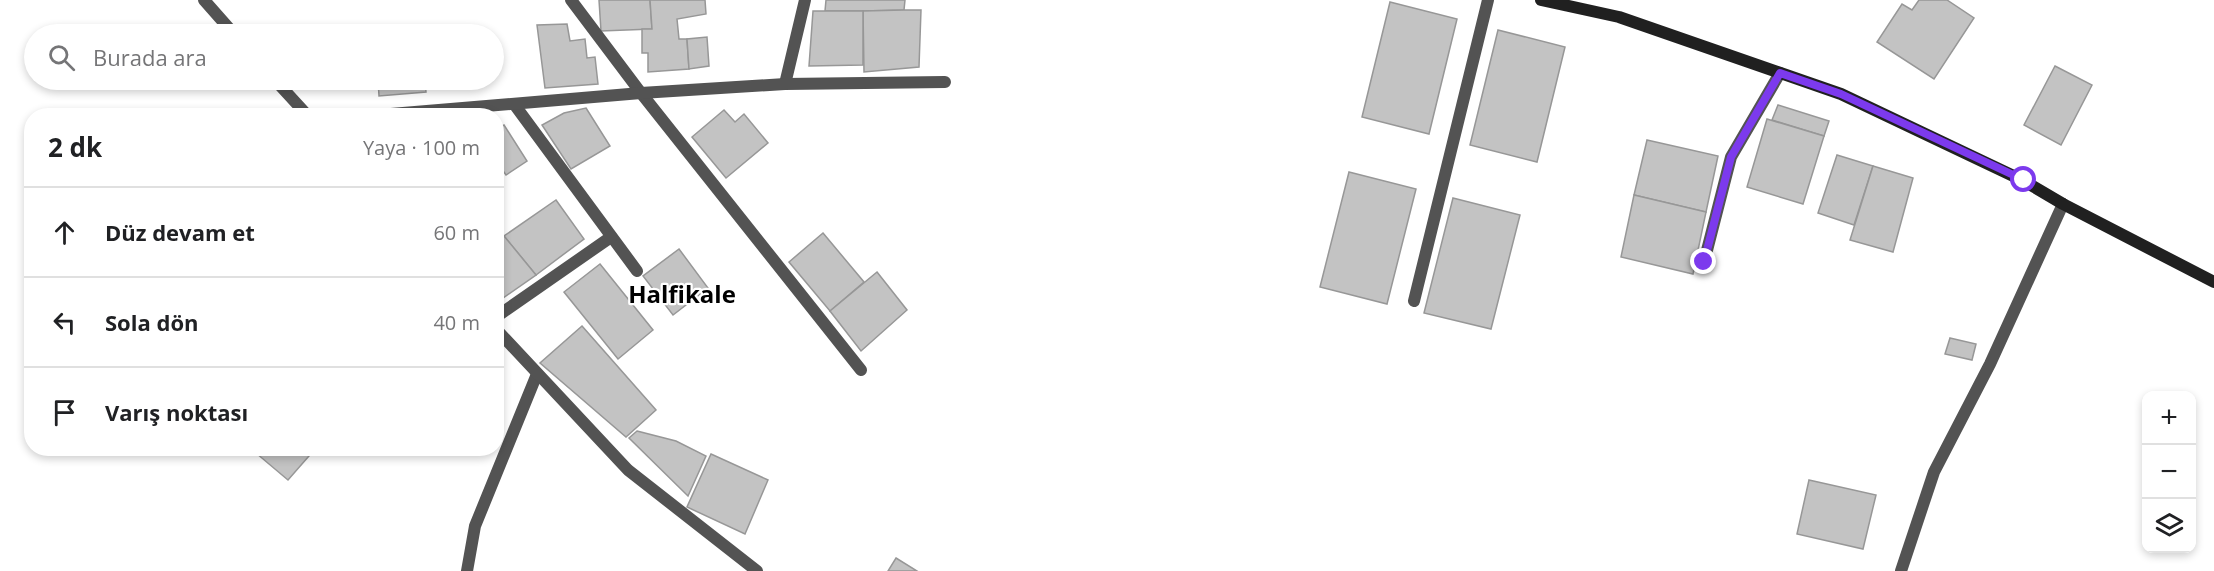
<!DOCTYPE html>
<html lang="tr">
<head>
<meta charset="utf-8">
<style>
  :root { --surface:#fff; --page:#f6f6f6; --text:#202124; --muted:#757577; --line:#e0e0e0 }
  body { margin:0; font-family:"Open Sans",sans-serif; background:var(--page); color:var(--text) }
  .controls { position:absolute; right:18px; bottom:18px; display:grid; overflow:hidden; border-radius:12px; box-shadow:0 3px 9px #0003 }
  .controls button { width:54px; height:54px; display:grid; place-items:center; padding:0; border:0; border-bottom:2px solid var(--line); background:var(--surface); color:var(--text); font:30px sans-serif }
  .stop { position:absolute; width:18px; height:18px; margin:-14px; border:4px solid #7c3aed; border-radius:50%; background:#fff }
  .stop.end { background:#7c3aed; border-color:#fff; box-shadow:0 2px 6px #0008 }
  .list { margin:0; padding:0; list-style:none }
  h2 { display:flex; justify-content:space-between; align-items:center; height:78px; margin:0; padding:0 24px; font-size:26px }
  h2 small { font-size:20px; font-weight:400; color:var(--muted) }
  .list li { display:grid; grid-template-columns:39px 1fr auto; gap:18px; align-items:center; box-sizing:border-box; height:90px; padding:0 24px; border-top:2px solid var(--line) }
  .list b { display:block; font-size:22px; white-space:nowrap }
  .list em { font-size:20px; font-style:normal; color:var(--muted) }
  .icon { flex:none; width:33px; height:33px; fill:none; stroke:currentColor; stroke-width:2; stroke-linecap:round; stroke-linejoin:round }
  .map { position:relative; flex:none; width:2214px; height:571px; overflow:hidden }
  .search { position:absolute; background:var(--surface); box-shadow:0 3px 9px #0003; left:24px; top:24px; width:480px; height:66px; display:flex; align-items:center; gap:15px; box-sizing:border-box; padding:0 21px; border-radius:33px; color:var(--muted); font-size:22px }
  .panel { position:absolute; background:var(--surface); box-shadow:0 3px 9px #0003; left:24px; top:108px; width:480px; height:348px; border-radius:24px }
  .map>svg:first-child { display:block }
  .building { fill:#c3c3c3; stroke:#979797; stroke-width:1.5 }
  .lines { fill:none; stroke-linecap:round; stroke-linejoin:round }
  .service { stroke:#535353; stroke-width:12 }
  .pedestrian { stroke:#535353; stroke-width:12 }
  .minor { stroke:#535353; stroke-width:12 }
  .secondary { stroke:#202020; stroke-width:12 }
  .route { stroke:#7c3aed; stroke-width:8 }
  .labels { text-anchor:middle; stroke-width:4.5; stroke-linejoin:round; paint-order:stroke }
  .district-label { font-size:24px; font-weight:bold; fill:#000; stroke:#fff }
</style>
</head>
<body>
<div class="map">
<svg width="2214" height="571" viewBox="0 0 2214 571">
  <rect width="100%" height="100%" fill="#fff"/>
  <g class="building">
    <polygon points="599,0 650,0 652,29 601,31"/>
    <polygon points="650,0 705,0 706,14 677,19 679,39 687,39 689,69 648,72 648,53 642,53 642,29 652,29"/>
    <polygon points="826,0 905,0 904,10 863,11 825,11"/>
    <polygon points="1919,0 1947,0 1974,18 1934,79 1877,42 1902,4 1912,10"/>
    <polygon points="1390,2 1457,19 1429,134 1362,117"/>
    <polygon points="904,10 921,10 919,67 864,72 863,11"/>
    <polygon points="813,11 863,11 863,65 809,66"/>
    <polygon points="567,24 570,41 585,39 587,58 595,57 598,84 545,88 537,25"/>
    <polygon points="1498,30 1565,47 1537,162 1470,145"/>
    <polygon points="707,37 709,66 689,69 687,39"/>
    <polygon points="2055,66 2092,85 2061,145 2024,125"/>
    <polygon points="378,80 425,80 426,92 379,96"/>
    <polygon points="1778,105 1829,121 1824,136 1772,120"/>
    <polygon points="586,108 610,146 571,169 542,125 564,113"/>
    <polygon points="724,110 735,122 744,114 768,143 726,178 692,137"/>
    <polygon points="1767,119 1824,136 1803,204 1747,187"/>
    <polygon points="504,125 527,161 506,175 496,161 496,129"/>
    <polygon points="1647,140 1718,156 1706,212 1634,195"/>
    <polygon points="1837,155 1873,166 1854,225 1818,213"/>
    <polygon points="1873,166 1913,178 1893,252 1850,240"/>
    <polygon points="1349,172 1416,189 1387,304 1320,287"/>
    <polygon points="1634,195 1706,212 1693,274 1621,257"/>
    <polygon points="1453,198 1520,215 1491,329 1424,313"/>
    <polygon points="556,200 584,239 536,275 504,236"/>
    <polygon points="823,233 864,282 830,311 789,262"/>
    <polygon points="504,236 536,275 496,303 496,241"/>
    <polygon points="679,249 708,288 673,315 643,276"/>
    <polygon points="600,264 653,330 618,359 564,292"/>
    <polygon points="877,272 907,310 861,351 830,311"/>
    <polygon points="582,326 656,410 626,437 540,363"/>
    <polygon points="1950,338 1976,344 1972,360 1945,354"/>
    <polygon points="637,431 676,441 706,456 688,496 629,438"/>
    <polygon points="250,448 316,448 288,480"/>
    <polygon points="711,454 768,480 745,534 687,507"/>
    <polygon points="1809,480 1876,495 1863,549 1797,534"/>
    <polygon points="896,558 917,571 888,571"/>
  </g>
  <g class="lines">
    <polyline class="service" points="1414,301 1488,0"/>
    <polyline class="pedestrian" points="467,571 475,526 537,374"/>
    <g class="minor">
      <polyline points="204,0 234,34"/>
      <polyline points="571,0 641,93 861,370"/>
      <polyline points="275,80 308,116"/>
      <polyline points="785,84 805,0"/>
      <polyline points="514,104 637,271"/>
      <polyline points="367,116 641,93 785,84 945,82"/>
      <polyline points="1704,262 1731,157 1780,73"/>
      <polyline points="496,317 611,237"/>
      <polyline points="496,329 628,470 757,571"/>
      <polyline points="1901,571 1934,472 1990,364 2063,204"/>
    </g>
    <polyline class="secondary" points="1541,0 1619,17 1841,94 2024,181 2063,204 2214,282"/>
  </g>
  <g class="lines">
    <polyline class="route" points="1704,262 1731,157 1780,73 1841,94 2024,180"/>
  </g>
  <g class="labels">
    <g class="district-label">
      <text x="682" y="303">Halfikale</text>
    </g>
  </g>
</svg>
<div class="controls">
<button>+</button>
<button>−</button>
<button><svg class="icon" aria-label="layers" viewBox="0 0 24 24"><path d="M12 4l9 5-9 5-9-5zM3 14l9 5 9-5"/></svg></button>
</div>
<div class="stop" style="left:2024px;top:180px"></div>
<div class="stop end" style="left:1704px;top:262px"></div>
<div class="search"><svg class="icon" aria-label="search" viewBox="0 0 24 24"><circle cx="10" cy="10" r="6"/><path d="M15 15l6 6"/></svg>Burada ara</div>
<section class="panel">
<h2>2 dk<small>Yaya · 100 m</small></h2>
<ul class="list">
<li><svg class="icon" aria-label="ahead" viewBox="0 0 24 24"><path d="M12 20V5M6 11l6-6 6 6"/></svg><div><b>Düz devam et</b></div><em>60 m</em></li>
<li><svg class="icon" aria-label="left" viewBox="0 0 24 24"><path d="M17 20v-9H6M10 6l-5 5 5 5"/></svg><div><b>Sola dön</b></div><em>40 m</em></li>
<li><svg class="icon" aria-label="arrive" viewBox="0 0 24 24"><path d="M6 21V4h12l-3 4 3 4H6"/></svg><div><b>Varış noktası</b></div></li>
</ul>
</section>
</div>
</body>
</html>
